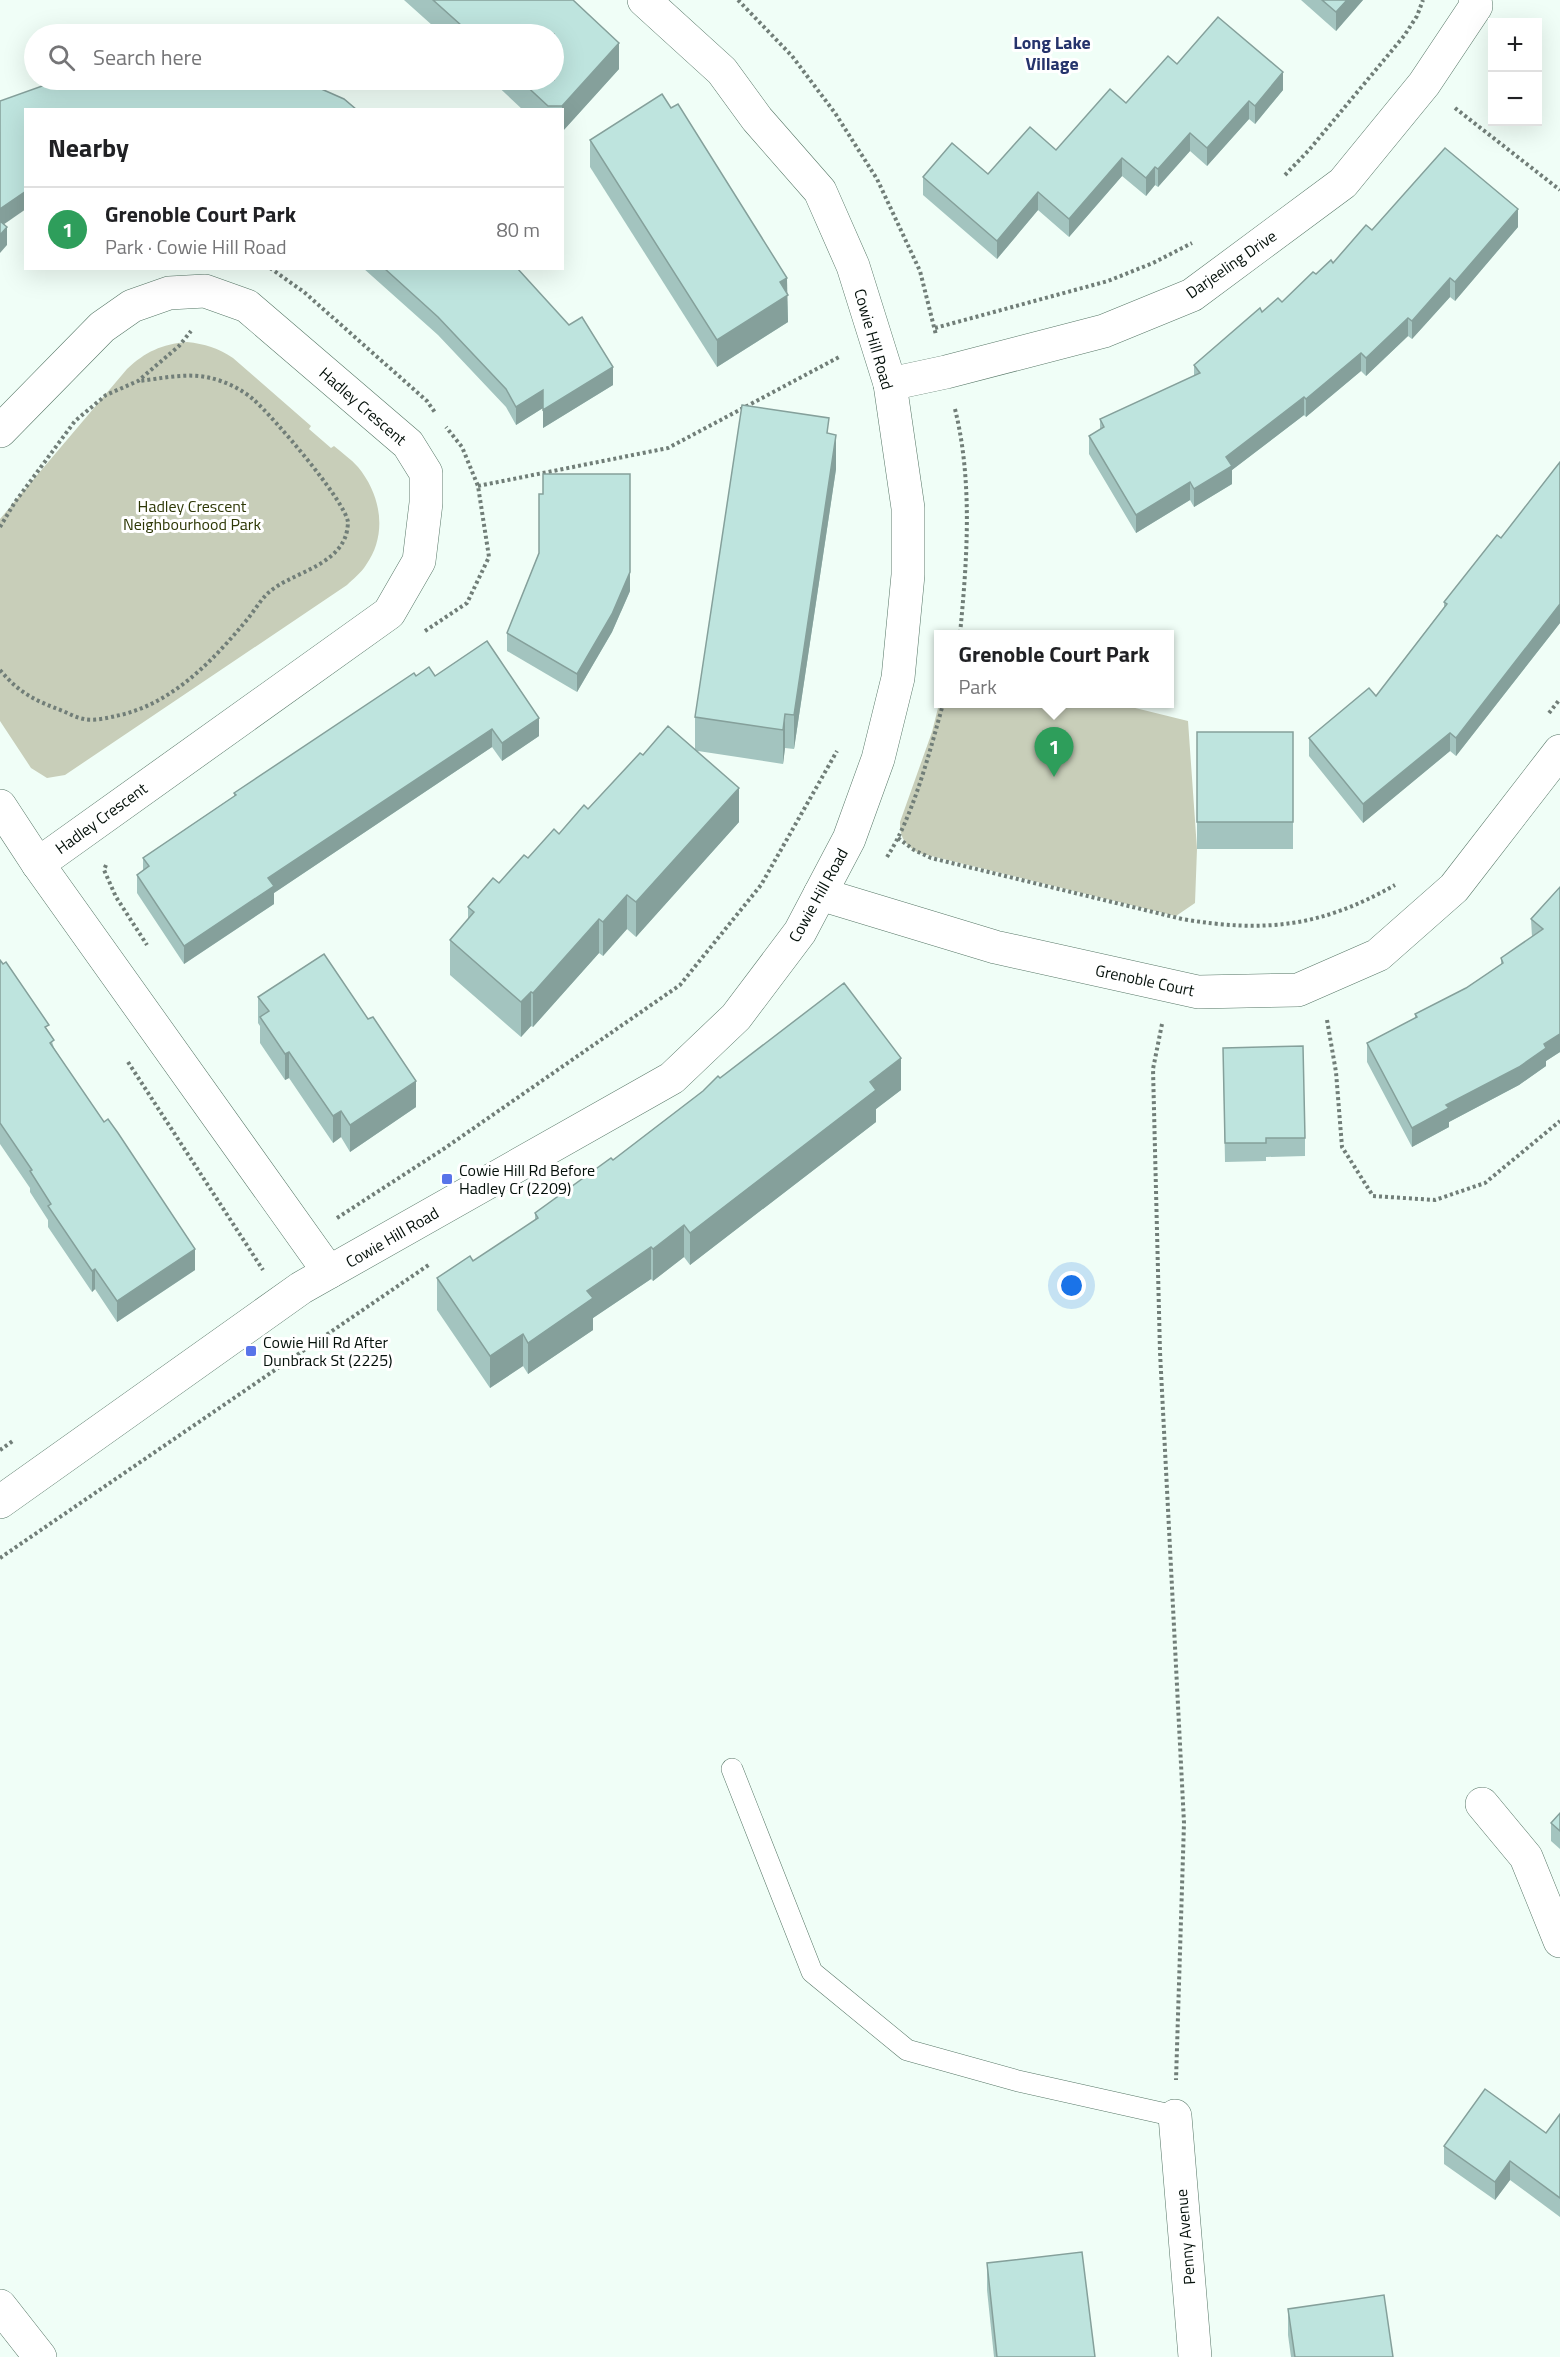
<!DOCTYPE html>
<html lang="en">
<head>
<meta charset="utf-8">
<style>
  :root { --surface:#fff; --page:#f6f6f6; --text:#202124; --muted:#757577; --line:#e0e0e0; --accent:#111827 }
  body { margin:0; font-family:"Titillium Web",sans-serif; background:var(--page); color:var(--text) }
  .controls { position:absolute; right:18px; top:18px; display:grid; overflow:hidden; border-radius:0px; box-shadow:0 6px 24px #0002 }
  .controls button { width:54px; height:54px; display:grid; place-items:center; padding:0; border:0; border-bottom:2px solid var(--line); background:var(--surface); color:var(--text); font:30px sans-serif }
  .you { position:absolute; left:1072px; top:1286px; width:21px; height:21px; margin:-15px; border:4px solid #fff; border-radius:50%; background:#1a73e8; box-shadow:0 0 0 9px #1a73e833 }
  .badge { display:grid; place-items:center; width:39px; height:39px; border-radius:50%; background:var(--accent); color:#fff; font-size:20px; font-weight:700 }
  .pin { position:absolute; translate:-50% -50px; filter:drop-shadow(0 2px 3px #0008) }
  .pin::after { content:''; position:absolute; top:32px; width:21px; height:18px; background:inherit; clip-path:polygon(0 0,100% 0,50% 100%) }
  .popup { position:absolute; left:934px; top:630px; width:240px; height:78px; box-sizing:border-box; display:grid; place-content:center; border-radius:0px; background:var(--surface); filter:drop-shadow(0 2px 4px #0005); font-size:20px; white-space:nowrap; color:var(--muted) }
  .popup b { font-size:22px; color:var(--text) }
  .popup::after { content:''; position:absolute; left:50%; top:100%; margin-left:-12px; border:12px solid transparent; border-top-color:var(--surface) }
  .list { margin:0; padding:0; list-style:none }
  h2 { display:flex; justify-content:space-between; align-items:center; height:78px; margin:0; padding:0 24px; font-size:26px }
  h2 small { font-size:20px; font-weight:400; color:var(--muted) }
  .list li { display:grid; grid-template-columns:39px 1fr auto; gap:18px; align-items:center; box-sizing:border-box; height:84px; padding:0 24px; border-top:2px solid var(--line) }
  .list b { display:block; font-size:22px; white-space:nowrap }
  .list p { margin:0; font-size:20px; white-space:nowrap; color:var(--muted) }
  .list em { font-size:20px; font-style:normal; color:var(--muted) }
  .icon { flex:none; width:33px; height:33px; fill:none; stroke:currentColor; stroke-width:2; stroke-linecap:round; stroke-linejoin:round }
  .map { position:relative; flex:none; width:1560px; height:2357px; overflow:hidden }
  .search { position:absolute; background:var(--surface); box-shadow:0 6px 24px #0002; left:24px; top:24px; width:540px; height:66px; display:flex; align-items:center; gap:15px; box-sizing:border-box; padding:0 21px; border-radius:33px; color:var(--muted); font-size:22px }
  .panel { position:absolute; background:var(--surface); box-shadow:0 6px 24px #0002; left:24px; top:108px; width:540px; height:162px; border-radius:0px }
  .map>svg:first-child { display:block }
  .green { fill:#c8ceb9 }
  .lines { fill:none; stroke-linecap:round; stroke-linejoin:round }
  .lane-casing { stroke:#577767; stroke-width:22 }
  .street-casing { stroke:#577767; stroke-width:34 }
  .secondary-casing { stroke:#577767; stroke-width:34 }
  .path { stroke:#717e78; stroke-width:4; stroke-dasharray:3 3; stroke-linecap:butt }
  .lane { stroke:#fff; stroke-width:21 }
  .street { stroke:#fff; stroke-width:33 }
  .secondary { stroke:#fff; stroke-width:33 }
  .wall { fill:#a3c4bf }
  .shaded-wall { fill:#85a09b }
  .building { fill:#bee4de; stroke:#85a09b; stroke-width:1.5 }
  .poi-dot { fill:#5874e9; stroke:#fff; stroke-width:2 }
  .labels { text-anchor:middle; stroke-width:6; stroke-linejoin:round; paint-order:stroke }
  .street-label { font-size:16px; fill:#04100a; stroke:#fff }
  .park-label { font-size:16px; fill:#2d3705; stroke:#fff }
  .poi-label { font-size:16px; fill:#04100a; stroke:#fff; text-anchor:start }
  .neighbourhood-label { font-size:18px; font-weight:bold; fill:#25336c; stroke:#fff }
</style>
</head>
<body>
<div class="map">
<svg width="1560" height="2357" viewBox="0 0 1560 2357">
  <rect width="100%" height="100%" fill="#f0fef7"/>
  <g class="green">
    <path d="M187 342C205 344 218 348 233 358L311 426 309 429 331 448 334 446C342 453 351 459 358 467 381 495 388 534 366 565 361 573 353 579 347 585L65 775 47 778 31 768 0 721V519L127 369C145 352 162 344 187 342Z"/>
    <path d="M939 704H1119L1188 721 1197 849 1195 903 1176 916 919 853C905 845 900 838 900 822L932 732Z"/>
  </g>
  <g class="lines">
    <g class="lane-casing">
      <polyline id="lane" points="732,1769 812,1972 907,2050 1018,2081 1175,2116"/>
    </g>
    <g class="street-casing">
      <g id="street">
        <polyline points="890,384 946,372 1104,331 1192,295 1343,183 1424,84 1476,6 1475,0"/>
        <polyline points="0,431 102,327 132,306 169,293 205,291 247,306 408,444 426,473 426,503 419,561 389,613 38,864"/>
        <polyline points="0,806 38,864 329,1272"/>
        <polyline points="820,894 995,947 1198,992 1298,990 1378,955 1454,888 1560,751"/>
        <polyline points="1482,1804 1526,1857 1560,1941"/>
        <polyline points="1175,2116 1195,2357"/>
      </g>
    </g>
    <g class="secondary-casing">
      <g id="secondary">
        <polyline points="0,1502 301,1288 672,1078 736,1017 800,932 849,839 878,759 898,678 908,575 908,508 890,384 853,266 820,191 757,119 722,71 644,0"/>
        <polyline points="0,2306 40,2357"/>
      </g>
    </g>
    <g class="path">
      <polyline points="738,0 792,56 835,113 877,179 920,271 936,335"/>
      <polyline points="1455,108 1560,190"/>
      <polyline points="1285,175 1309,150 1404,36 1417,16 1423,0"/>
      <polyline points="270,268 304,292 427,401 436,414"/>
      <polyline points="935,328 1108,281 1153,263 1192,243"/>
      <path d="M955 409C973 482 967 561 960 634"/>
      <polyline points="478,486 668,448 841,356"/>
      <polyline points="0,527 15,502 75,421 106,395 138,381 179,346 191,331"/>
      <polyline points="425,631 467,603 489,557 478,486 462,447 446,427"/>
      <path d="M0 670C19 693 36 701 63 711 70 714 77 718 84 719 94 721 107 718 116 716 170 705 211 663 245 622 253 613 259 602 267 594 289 573 335 568 346 535 347 532 348 525 348 522 344 499 273 417 254 400 243 390 225 381 210 378 187 372 160 379 138 381"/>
      <polyline points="1549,713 1560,699"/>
      <path d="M898 838 914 850 931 858 1182 919C1265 933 1321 927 1395 885"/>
      <path d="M887 857C913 817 930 751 943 704"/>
      <polyline points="106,865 104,870 116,897 147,945"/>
      <polyline points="1327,1020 1336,1072 1342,1147 1373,1196 1435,1200 1485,1183 1560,1121"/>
      <polyline points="1162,1024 1153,1069 1160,1352 1184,1823 1176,2080"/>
      <polyline points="128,1062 263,1270"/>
      <polyline points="337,1218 445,1148 680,985 761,885 837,751"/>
      <polyline points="0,1450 14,1440"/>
      <polyline points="0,1558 430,1264"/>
    </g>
    <use href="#lane" class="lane"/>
    <use href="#street" class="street"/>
    <use href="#secondary" class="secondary"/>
  </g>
  <g class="wall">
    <polygon points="404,0 573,0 619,69 562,132 562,110 523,110 491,80 554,80 554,34 442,34"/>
    <polygon points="1301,0 1363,0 1336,31"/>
    <polygon points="1177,64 1283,90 1255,124 1249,119 1207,166 1190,151 1158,187 1155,185 1146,196 1122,176 1069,237 1038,210 997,259 923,195 923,177 988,174 1056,150 1126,103"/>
    <polygon points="671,108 787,294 788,322 717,367 590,167 590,140"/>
    <polygon points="1518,227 1455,301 1450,297 1412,339 1408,336 1366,376 1361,371 1306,417 1304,415 1232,470 1232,484 1194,507 1190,500 1136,533 1089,454 1089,436 1100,429 1100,419 1194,376 1194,365 1262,312 1282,302 1316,274 1333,263 1372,230"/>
    <polygon points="363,268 517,268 613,385 543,428 543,408 516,425 506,407 438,335"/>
    <polygon points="829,434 836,469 794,749 785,748 783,764 698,751 739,822 636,937 627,929 603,956 599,953 533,1027 531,1026 521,1037 450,975 450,940 468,919 468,907 559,834 588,809 643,755 695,750 695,717"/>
    <polygon points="1560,462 1560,623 1456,756 1450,751 1363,823 1309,756 1309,738 1376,696 1444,607 1444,602 1501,538"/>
    <polygon points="630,591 612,632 577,692 507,651 507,633"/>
    <polygon points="416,676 435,676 539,736 502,761 492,747 274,893 274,904 184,964 137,893 137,875 143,870 143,858 234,796 234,793"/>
    <rect x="1197" y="732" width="96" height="117"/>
    <polygon points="1560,887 1560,1052 1546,1061 1546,1066 1519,1085 1449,1122 1449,1127 1412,1147 1367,1062 1367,1043 1415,1018 1415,1014 1466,988 1501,965 1501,958 1532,937 1531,919"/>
    <polygon points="0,960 49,1032 54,1048 195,1270 117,1322 95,1289 92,1292 48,1227 48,1220 30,1192 30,1188 0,1144"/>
    <polygon points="258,997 416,1107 350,1152 341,1137 333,1143 289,1078 285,1080 260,1043 260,1026 258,1023"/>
    <polygon points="1223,1048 1305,1138 1305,1156 1266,1157 1266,1161 1225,1162"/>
    <polygon points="720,1078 901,1090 876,1109 876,1122 690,1265 684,1257 653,1281 651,1279 593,1318 593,1330 528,1374 523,1366 490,1388 437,1310 437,1278 473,1261 535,1220 535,1213 613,1160"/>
    <polygon points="1560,1813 1560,1849 1551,1841 1551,1823"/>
    <polygon points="1560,2114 1560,2217 1510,2180 1495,2200 1444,2164 1444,2146 1546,2133"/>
    <polygon points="987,2263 1095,2357 994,2357 987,2290"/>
    <polygon points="1288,2309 1393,2357 1291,2357 1288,2335"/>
  </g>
  <g class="shaded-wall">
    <polygon points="1347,0 1363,0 1336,31 1336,12"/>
    <polygon points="619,43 619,69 562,132 562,106"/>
    <polygon points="1283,72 1283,90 1255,124 1255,106"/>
    <polygon points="1249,101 1249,119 1207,166 1207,148"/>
    <polygon points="1190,133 1190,151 1158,187 1158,169"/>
    <polygon points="1122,158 1122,176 1069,237 1069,219"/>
    <polygon points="1155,167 1155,185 1146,196 1146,178"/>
    <polygon points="26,191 26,209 0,227 0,209"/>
    <polygon points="1038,192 1038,210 997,259 997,241"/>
    <polygon points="1518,209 1518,227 1455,301 1455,282"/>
    <polygon points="7,227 7,245 0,253 0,235"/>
    <polygon points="787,278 788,322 717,367 717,340 780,282"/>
    <polygon points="1450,278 1450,297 1412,339 1412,321"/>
    <polygon points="1408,318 1408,336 1366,376 1366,358"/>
    <polygon points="1361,353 1361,371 1306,417 1306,399"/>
    <polygon points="613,367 613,385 543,428 543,410"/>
    <polygon points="543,390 543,408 516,425 516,407"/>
    <polygon points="1304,397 1304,415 1232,470 1232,484 1194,507 1194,489 1226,457"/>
    <polygon points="836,435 836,469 794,749 794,715"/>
    <polygon points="1190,482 1190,500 1136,533 1136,515"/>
    <polygon points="630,572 630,591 612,632 577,692 577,674"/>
    <polygon points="1560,604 1560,623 1456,756 1456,738"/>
    <polygon points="785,714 785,748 783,764 783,730"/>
    <polygon points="539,718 539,736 502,761 502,743"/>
    <polygon points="492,729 492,747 274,893 274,904 184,964 184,946 268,878"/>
    <polygon points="1450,733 1450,751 1363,823 1363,804"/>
    <polygon points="739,788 739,822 636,937 636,902"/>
    <polygon points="627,895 627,929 603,956 603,922"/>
    <polygon points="599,919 599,953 533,1027 533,993"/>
    <polygon points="531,992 531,1026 521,1037 521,1002"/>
    <polygon points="1560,1034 1560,1052 1546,1061 1546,1066 1519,1085 1449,1122 1449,1127 1412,1147 1412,1128 1446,1105"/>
    <polygon points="289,1052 289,1078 285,1080 285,1054"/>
    <polygon points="901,1058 901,1090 876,1109 876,1122 690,1265 690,1233 870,1082"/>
    <polygon points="416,1081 416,1107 350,1152 350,1125"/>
    <polygon points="341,1111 341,1137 333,1143 333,1116"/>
    <polygon points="684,1225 684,1257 653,1281 653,1249"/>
    <polygon points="651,1247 651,1279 593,1318 593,1330 528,1374 528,1343 587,1291"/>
    <polygon points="195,1249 195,1270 117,1322 117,1301"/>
    <polygon points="95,1269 95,1289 92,1292 92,1271"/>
    <polygon points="523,1334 523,1366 490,1388 490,1356"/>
    <polygon points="1510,2161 1510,2180 1495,2200 1495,2182"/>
  </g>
  <g class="building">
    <polygon points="433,0 573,0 619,43 562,106 548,106 520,80 554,80 554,34 471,34"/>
    <polygon points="1322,0 1347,0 1336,12"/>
    <polygon points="1218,17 1283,72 1255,106 1249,101 1207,148 1190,133 1158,169 1155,167 1146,178 1122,158 1069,219 1038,192 997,241 923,177 952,143 988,174 1030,127 1056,150 1110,89 1126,103 1168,56 1177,64"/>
    <polygon points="59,80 301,80 344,99 357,110 26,110 26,191 0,209 0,101"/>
    <polygon points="662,94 671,108 678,104 787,278 780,282 788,295 717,340 590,140"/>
    <polygon points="1445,148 1518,209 1455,282 1450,278 1412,321 1408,318 1366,358 1361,353 1306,399 1304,397 1226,457 1232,466 1194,489 1190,482 1136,515 1089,436 1104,427 1100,419 1200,373 1194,365 1260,308 1262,312 1278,298 1282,302 1313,272 1316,274 1331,260 1333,263 1366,225 1372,230"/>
    <polygon points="0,221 7,227 0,235"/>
    <polygon points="384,268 517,268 569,325 582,317 613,367 543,410 543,390 516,407 506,389 438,317"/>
    <polygon points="742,405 829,418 827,433 836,435 794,715 785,714 783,730 695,717"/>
    <polygon points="1560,462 1560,604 1456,738 1450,733 1363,804 1309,738 1369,688 1376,696 1447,604 1444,602 1497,535 1501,538"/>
    <polygon points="543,474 630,474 630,572 612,614 577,674 507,633 539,553 539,494 543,494"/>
    <polygon points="487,641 539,718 502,743 492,729 268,878 274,886 184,946 137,875 149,866 143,858 236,795 234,793 414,673 416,676 429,667 435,676"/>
    <polygon points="668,726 739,788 636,902 627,895 603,922 599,919 533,993 531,992 521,1002 450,940 474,912 468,907 493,878 499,883 524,855 528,858 554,829 559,834 584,805 588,809 640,753 643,755"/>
    <rect x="1197" y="732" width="96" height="90"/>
    <polygon points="1560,887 1560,1034 1544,1044 1546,1048 1519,1067 1446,1105 1449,1108 1412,1128 1367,1043 1417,1017 1415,1014 1466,988 1503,963 1501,958 1543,929 1531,919"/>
    <polygon points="324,954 368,1019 373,1017 416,1081 350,1125 341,1111 333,1116 289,1052 285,1054 260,1017 269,1011 258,997"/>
    <polygon points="0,960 3,964 6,962 49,1025 45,1027 54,1040 50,1043 104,1122 108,1119 118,1133 195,1249 117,1301 95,1269 92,1271 48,1206 51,1204 30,1171 32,1170 0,1123"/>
    <polygon points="844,983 901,1058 870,1082 876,1090 690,1233 684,1225 653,1249 651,1247 587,1291 593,1298 528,1343 523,1334 490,1356 437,1278 470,1256 473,1261 538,1218 535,1213 611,1158 613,1160 703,1091 718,1076 720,1078"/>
    <polygon points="1303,1046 1305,1138 1266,1138 1266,1143 1225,1143 1223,1048"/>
    <polygon points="1560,1813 1560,1831 1551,1823"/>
    <polygon points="1485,2089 1546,2133 1560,2114 1560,2198 1510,2161 1495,2182 1444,2146"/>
    <polygon points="1082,2252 1095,2357 997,2357 987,2263"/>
    <polygon points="1384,2295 1393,2357 1295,2357 1288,2309"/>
  </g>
  <g class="poi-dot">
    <rect x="441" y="1173" width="12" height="12" rx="3"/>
    <rect x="245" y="1345" width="12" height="12" rx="3"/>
  </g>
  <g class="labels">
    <g class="street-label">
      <text transform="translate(1231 264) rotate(-35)" y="6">Darjeeling Drive</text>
      <text transform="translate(874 339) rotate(74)" y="6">Cowie Hill Road</text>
      <text transform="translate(363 406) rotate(41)" y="6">Hadley Crescent</text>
      <text transform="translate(101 818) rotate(-36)" y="6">Hadley Crescent</text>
      <text transform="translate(818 895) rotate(-61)" y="6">Cowie Hill Road</text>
      <text transform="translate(1145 980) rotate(12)" y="6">Grenoble Court</text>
      <text transform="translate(392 1237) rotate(-30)" y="6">Cowie Hill Road</text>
      <text transform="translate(1185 2237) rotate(-95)" y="6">Penny Avenue</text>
    </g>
    <g class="park-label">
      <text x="192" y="512">Hadley Crescent<tspan x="192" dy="18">Neighbourhood Park</tspan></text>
    </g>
    <g class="poi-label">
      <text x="459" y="1176">Cowie Hill Rd Before<tspan x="459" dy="18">Hadley Cr (2209)</tspan></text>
      <text x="263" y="1348">Cowie Hill Rd After<tspan x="263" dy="18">Dunbrack St (2225)</tspan></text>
    </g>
    <g class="neighbourhood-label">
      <text x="1052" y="49">Long Lake<tspan x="1052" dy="21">Village</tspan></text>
    </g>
  </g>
</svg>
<div class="controls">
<button>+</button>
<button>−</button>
</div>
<div class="you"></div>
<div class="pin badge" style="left:1054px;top:777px;background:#2e9e5b">1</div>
<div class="popup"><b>Grenoble Court Park</b>Park</div>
<div class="search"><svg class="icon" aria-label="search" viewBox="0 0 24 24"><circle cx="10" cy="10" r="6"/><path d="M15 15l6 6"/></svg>Search here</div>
<section class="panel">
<h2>Nearby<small></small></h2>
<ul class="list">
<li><span class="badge" style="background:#2e9e5b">1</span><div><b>Grenoble Court Park</b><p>Park · Cowie Hill Road</p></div><em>80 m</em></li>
</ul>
</section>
</div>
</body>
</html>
